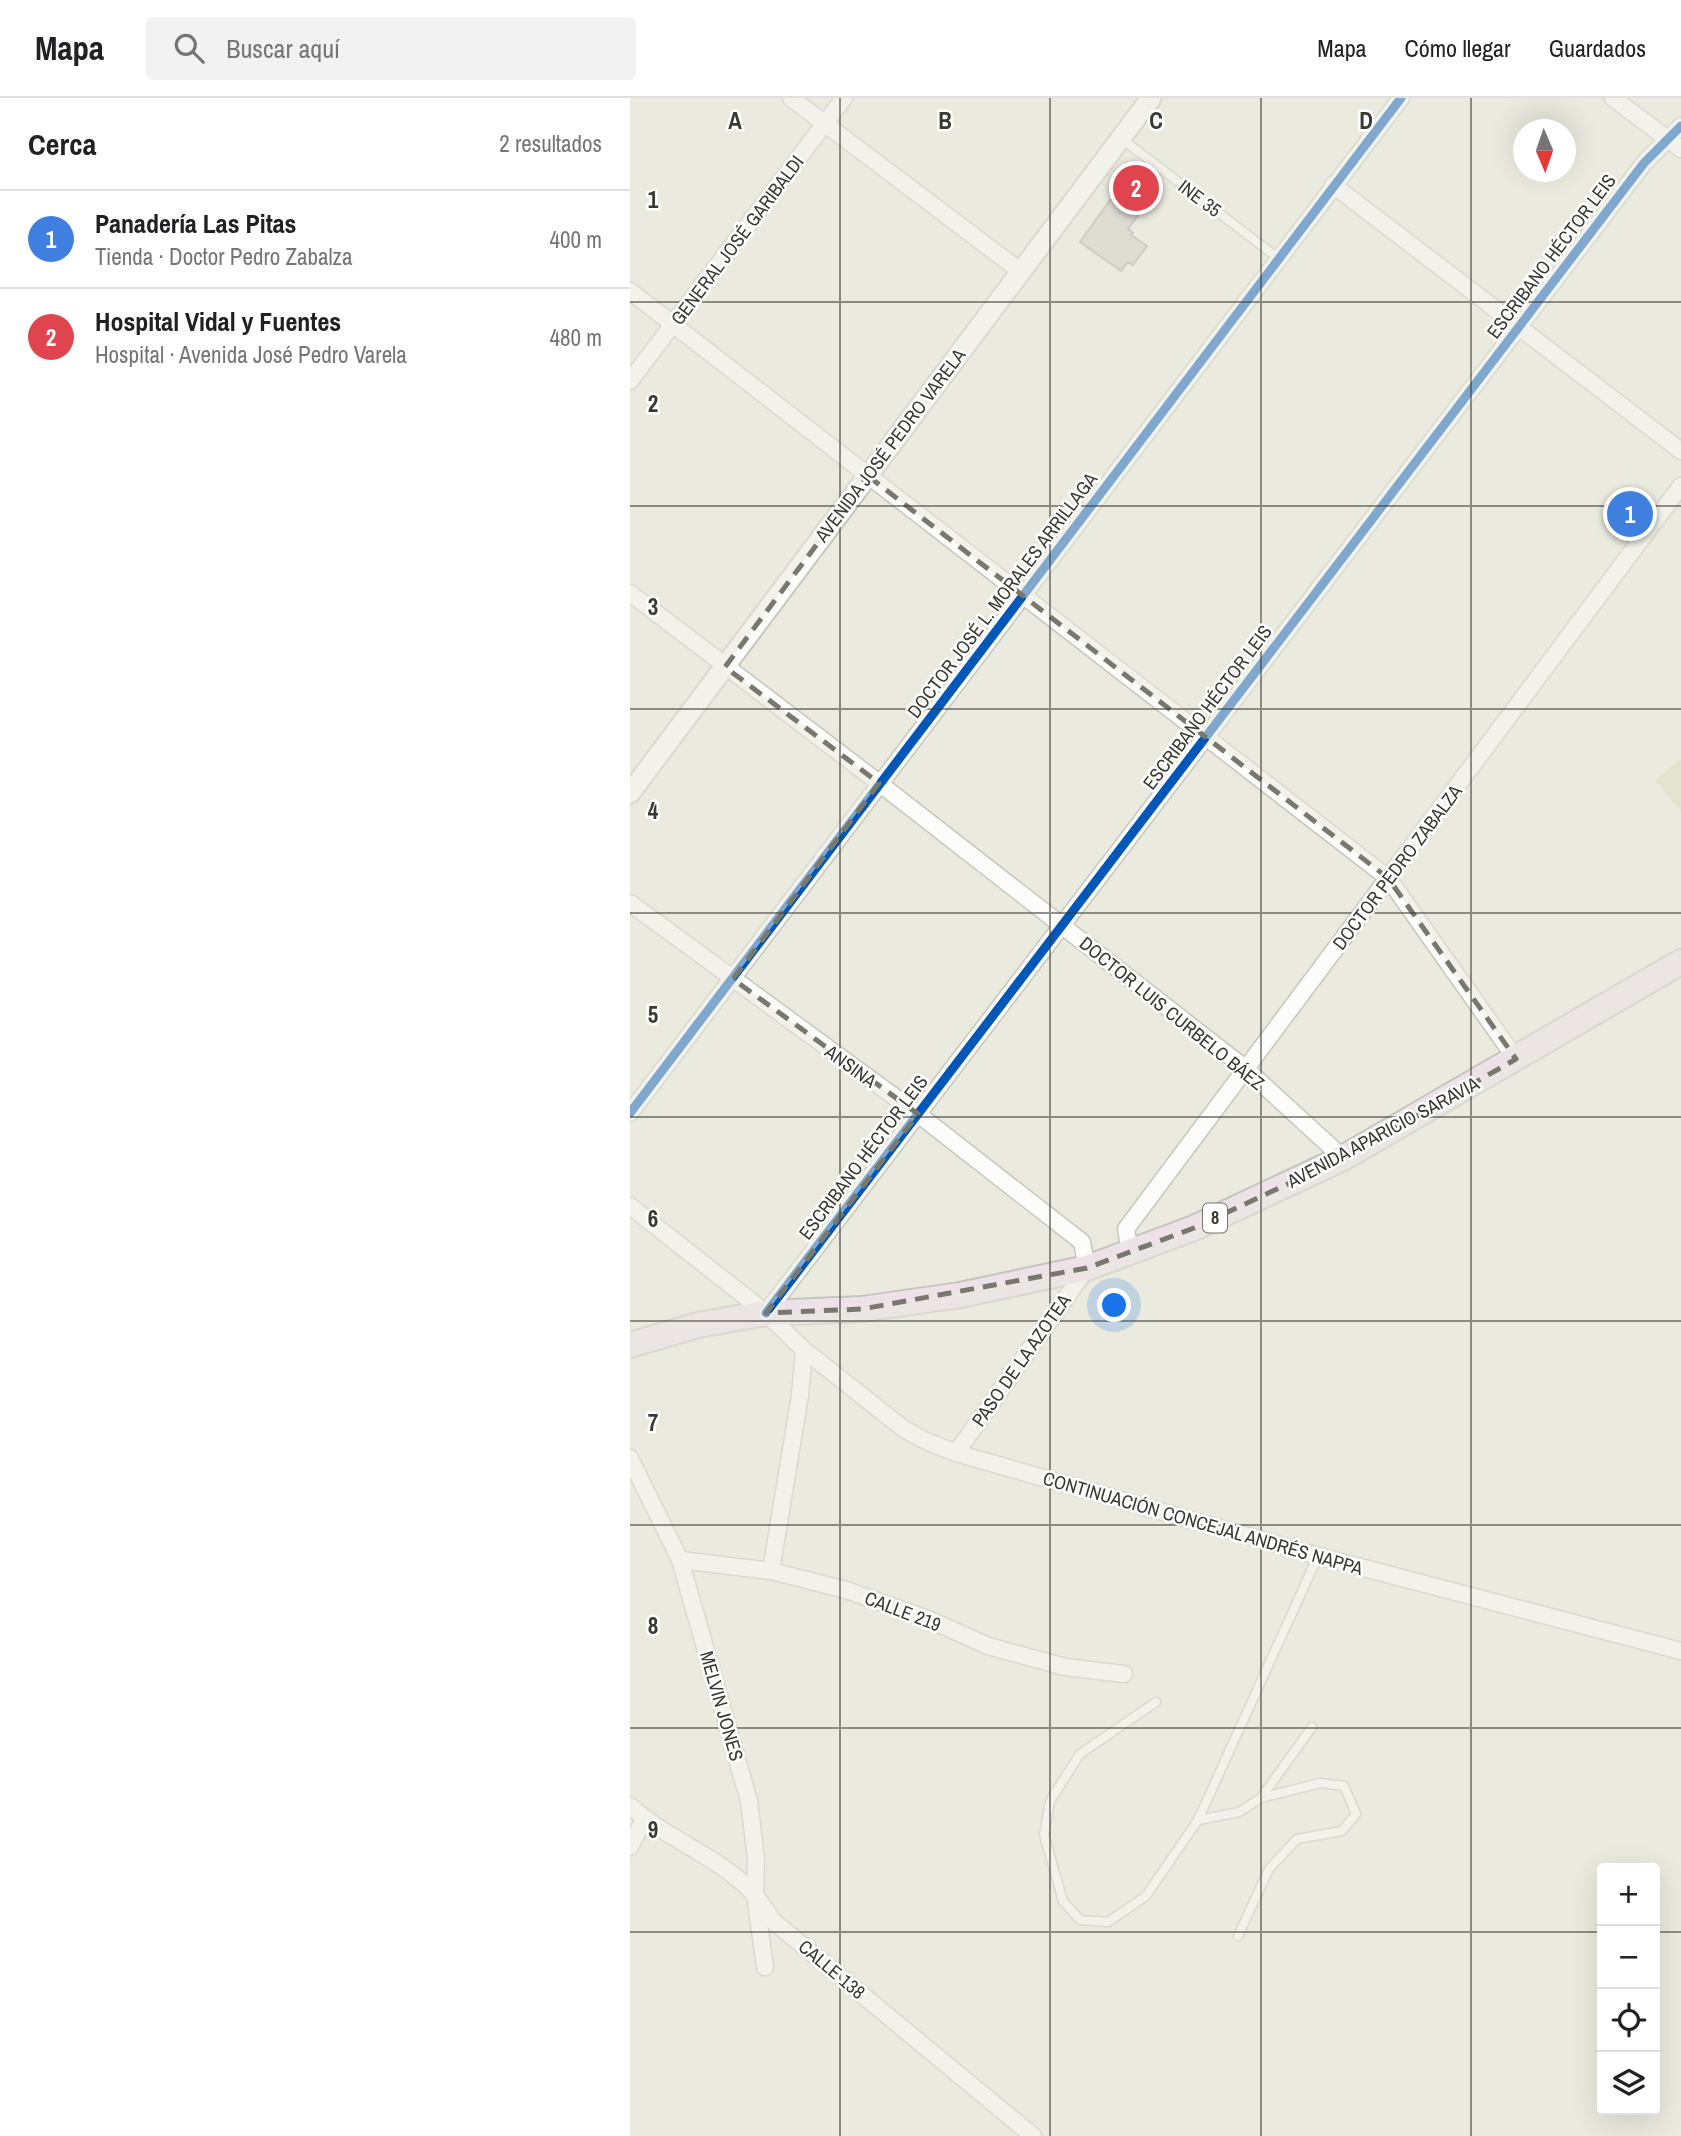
<!DOCTYPE html>
<html lang="es">
<head>
<meta charset="utf-8">
<style>
  :root { --surface:#fff; --page:#f2f2f2; --text:#202124; --muted:#757577; --line:#e0e0e0; --accent:#78786f }
  body { margin:0; font-family:"Archivo Narrow",sans-serif; background:var(--page); color:var(--text) }
  .controls { position:absolute; right:21px; bottom:21px; display:grid; overflow:hidden; border-radius:7px; box-shadow:0 7px 28px #0002 }
  .controls button { width:63px; height:63px; display:grid; place-items:center; padding:0; border:0; border-bottom:2px solid var(--line); background:var(--surface); color:var(--text); font:35px sans-serif }
  .compass { position:absolute; left:883px; top:21px; width:63px; height:63px; border-radius:50%; background:var(--surface); box-shadow:0 7px 28px #0002; rotate:178deg }
  .you { position:absolute; left:485px; top:1208px; width:24px; height:24px; margin:-18px; border:5px solid #fff; border-radius:50%; background:#1a73e8; box-shadow:0 0 0 10px #1a73e833 }
  .badge { display:grid; place-items:center; width:46px; height:46px; border-radius:50%; background:var(--accent); color:#fff; font-size:23px; font-weight:700 }
  .pin { position:absolute; translate:-50% -50%; border:4px solid #fff; box-shadow:0 2px 7px #0006 }
  .list { margin:0; padding:0; list-style:none }
  h2 { display:flex; justify-content:space-between; align-items:center; height:91px; margin:0; padding:0 28px; font-size:30px }
  h2 small { font-size:23px; font-weight:400; color:var(--muted) }
  .list li { display:grid; grid-template-columns:46px 1fr auto; gap:21px; align-items:center; box-sizing:border-box; height:98px; padding:0 28px; border-top:2px solid var(--line) }
  .list b { display:block; font-size:26px; white-space:nowrap }
  .list p { margin:0; font-size:23px; white-space:nowrap; color:var(--muted) }
  .list em { font-size:23px; font-style:normal; color:var(--muted) }
  .icon { flex:none; width:38px; height:38px; fill:none; stroke:currentColor; stroke-width:2; stroke-linecap:round; stroke-linejoin:round }
  .map { position:relative; flex:none; width:1051px; height:2038px; overflow:hidden }
  header { display:flex; align-items:center; gap:42px; box-sizing:border-box; height:98px; padding:0 35px; background:var(--surface); border-bottom:2px solid var(--line) }
  header strong { font-size:33px }
  nav { display:flex; gap:38px; margin-inline-start:auto; font-size:24px }
  .search { width:490px; height:63px; background:var(--page); display:flex; align-items:center; gap:18px; box-sizing:border-box; padding:0 24px; border-radius:7px; color:var(--muted); font-size:26px }
  main { display:flex }
  aside { flex:1; background:var(--surface) }
  .map>svg:first-child { display:block }
  .green { fill:#dedcbc }
  .building { fill:#cdcdc5; stroke:#ababa2; stroke-width:2 }
  .lines { fill:none; stroke-linecap:round; stroke-linejoin:round }
  .service-casing { stroke:#c7c7be; stroke-width:11 }
  .minor-casing { stroke:#c7c7be; stroke-width:19 }
  .tertiary-casing { stroke:#c7c7be; stroke-width:23 }
  .trunk-casing { stroke:#c5c5bf; stroke-width:28 }
  .service { stroke:#fcfcfa; stroke-width:8 }
  .minor { stroke:#fcfcfa; stroke-width:16 }
  .tertiary { stroke:#fcfcfa; stroke-width:19 }
  .trunk { stroke:#ede2e8; stroke-width:24 }
  .cycleway-casing { stroke:#fff; stroke-width:13 }
  .cycleway { stroke:#0057b8; stroke-width:9 }
  .marked { fill:none; stroke:#78786f; stroke-width:5; stroke-dasharray:14 9; stroke-linejoin:round }
  .grid { fill:none; stroke:#3a3a32; stroke-width:2; stroke-opacity:0.55 }
  .labels { text-anchor:middle; stroke-width:5; stroke-linejoin:round; paint-order:stroke }
  .shield { fill:#fff; stroke:#757570; stroke-width:2 }
  .shield-label { font-size:18px; font-weight:bold; fill:#3a3a32 }
  .street-label { font-size:19px; fill:#3a3a32; stroke:#fff }
  .grid-label { font-size:23px; text-anchor:middle; font-weight:bold; fill:#3a3a32; stroke:#fff; stroke-width:5; stroke-linejoin:round; paint-order:stroke }
</style>
</head>
<body>
<header>
<strong>Mapa</strong>
<div class="search"><svg class="icon" aria-label="search" viewBox="0 0 24 24"><circle cx="10" cy="10" r="6"/><path d="M15 15l6 6"/></svg>Buscar aquí</div>
<nav><a>Mapa</a><a>Cómo llegar</a><a>Guardados</a></nav>
</header>
<main>
<aside>
<h2>Cerca<small>2 resultados</small></h2>
<ul class="list">
<li><span class="badge" style="background:#3f7fe0">1</span><div><b>Panadería Las Pitas</b><p>Tienda · Doctor Pedro Zabalza</p></div><em>400 m</em></li>
<li><span class="badge" style="background:#e0444e">2</span><div><b>Hospital Vidal y Fuentes</b><p>Hospital · Avenida José Pedro Varela</p></div><em>480 m</em></li>
</ul>
</aside>
<div class="map">
<svg width="1051" height="2038" viewBox="0 0 1051 2038">
  <rect width="100%" height="100%" fill="#eaeadf"/>
  <polygon class="green" points="1051,661 1051,713 1025,682"/>
  <polygon class="building" points="501,73 527,92 498,131 503,135 501,137 517,148 503,167 498,164 491,173 450,144"/>
  <g class="lines">
    <g class="service-casing">
      <g id="service">
        <polyline points="492,41 648,160"/>
        <polyline points="526,1604 450,1656 420,1703 414,1737 433,1803 450,1822 478,1824 516,1798 568,1722 688,1458"/>
        <polyline points="568,1722 609,1714 631,1700 682,1629"/>
        <polyline points="608,1838 639,1771 667,1741 712,1733 726,1716 714,1688 690,1685 631,1700"/>
      </g>
    </g>
    <g class="minor-casing">
      <g id="minor">
        <polyline points="161,0 390,173"/>
        <polyline points="983,0 1051,51"/>
        <polyline points="703,87 1051,353"/>
        <polyline points="0,193 758,780 886,961"/>
        <polyline points="0,283 214,0"/>
        <polyline points="0,495 249,685 616,971 713,1060"/>
        <polyline points="0,805 288,1016 452,1144 457,1170 326,1355"/>
        <polyline points="0,1015 771,0"/>
        <polyline points="0,1108 136,1215 174,1252 274,1331 296,1343 326,1355 688,1458 1051,1553"/>
        <polyline points="500,1154 496,1131 1051,388"/>
        <polyline points="136,1215 1014,65 1051,28"/>
        <polyline points="0,1360 50,1462 119,1703 126,1761 125,1797 135,1869"/>
        <polyline points="50,1462 141,1473 216,1492 298,1521 358,1548 435,1569 494,1576"/>
        <polyline points="141,1473 170,1297 174,1252"/>
        <path d="M0 1708C38 1742 90 1759 124 1796 131 1804 137 1814 143 1823L403 2038"/>
        <polyline points="0,1749 14,1721"/>
      </g>
    </g>
    <g class="tertiary-casing">
      <polyline id="tertiary" points="0,695 521,0"/>
    </g>
    <g class="trunk-casing">
      <polyline id="trunk" points="0,1247 68,1227 136,1215 232,1211 330,1197 457,1170 564,1130 713,1060 1051,864"/>
    </g>
    <use href="#service" class="service"/>
    <use href="#minor" class="minor"/>
    <use href="#tertiary" class="tertiary"/>
    <use href="#trunk" class="trunk"/>
    <g class="cycleway-casing">
      <g id="cycleway">
        <polyline points="0,1015 771,0"/>
        <polyline points="136,1215 1014,65 1051,28"/>
      </g>
    </g>
    <use href="#cycleway" class="cycleway"/>
  </g>
  <path d="M0 0H1051V2038H0ZM238 378 758 780 886 961 713 1060 564 1130 457 1170 232 1211 136 1215 288 1016 103 881 249 685 95 569Z" fill="#eaeadf" fill-opacity=".55" fill-rule="evenodd"/>
  <path class="marked" d="M238 378 758 780 886 961 713 1060 564 1130 457 1170 232 1211 136 1215 288 1016 103 881 249 685 95 569Z"/>
  <path class="grid" d="M210 0V2038M420 0V2038M631 0V2038M841 0V2038M0 204H1051M0 408H1051M0 611H1051M0 815H1051M0 1019H1051M0 1223H1051M0 1427H1051M0 1630H1051M0 1834H972M1025 1834H1051"/>
  <g class="labels">
    <rect class="shield" x="573" y="1105.5" width="24" height="29" rx="5"/>
    <g class="shield-label">
      <text x="585" y="1126">8</text>
    </g>
    <g class="street-label">
      <text transform="translate(570 100) rotate(37)" y="7">INE 35</text>
      <text transform="translate(107 142) rotate(-53)" y="7">GENERAL JOSÉ GARIBALDI</text>
      <text transform="translate(921 158) rotate(-53)" y="7">ESCRIBANO HÉCTOR LEIS</text>
      <text transform="translate(260 347) rotate(-53)" y="7">AVENIDA JOSÉ PEDRO VARELA</text>
      <text transform="translate(372 497) rotate(-53)" y="7">DOCTOR JOSÉ L. MORALES ARRILLAGA</text>
      <text transform="translate(577 609) rotate(-53)" y="7">ESCRIBANO HÉCTOR LEIS</text>
      <text transform="translate(767 769) rotate(-53)" y="7">DOCTOR PEDRO ZABALZA</text>
      <text transform="translate(542 915) rotate(39)" y="7">DOCTOR LUIS CURBELO BÁEZ</text>
      <text transform="translate(221 968) rotate(36)" y="7">ANSINA</text>
      <text transform="translate(753 1034) rotate(-28)" y="7">AVENIDA APARICIO SARAVIA</text>
      <text transform="translate(233 1059) rotate(-53)" y="7">ESCRIBANO HÉCTOR LEIS</text>
      <text transform="translate(391 1262) rotate(-55)" y="7">PASO DE LA AZOTEA</text>
      <text transform="translate(573 1425) rotate(16)" y="7">CONTINUACIÓN CONCEJAL ANDRÉS NAPPA</text>
      <text transform="translate(273 1513) rotate(21)" y="7">CALLE 219</text>
      <text transform="translate(92 1608) rotate(74)" y="7">MELVIN JONES</text>
      <text transform="translate(202 1871) rotate(40)" y="7">CALLE 138</text>
    </g>
  </g>
  <g class="grid-label">
    <text x="105" y="31">A</text>
    <text x="315" y="31">B</text>
    <text x="526" y="31">C</text>
    <text x="736" y="31">D</text>
    <text x="23" y="110">1</text>
    <text x="23" y="314">2</text>
    <text x="23" y="517">3</text>
    <text x="23" y="721">4</text>
    <text x="23" y="925">5</text>
    <text x="23" y="1129">6</text>
    <text x="23" y="1333">7</text>
    <text x="23" y="1536">8</text>
    <text x="23" y="1740">9</text>
  </g>
</svg>
<div class="controls">
<button>+</button>
<button>−</button>
<button><svg class="icon" aria-label="locate" viewBox="0 0 24 24"><circle cx="12" cy="12" r="6"/><path d="M12 2v4M12 18v4M2 12h4M18 12h4"/></svg></button>
<button><svg class="icon" aria-label="layers" viewBox="0 0 24 24"><path d="M12 4l9 5-9 5-9-5zM3 14l9 5 9-5"/></svg></button>
</div>
<svg class="compass" viewBox="-18 -18 36 36"><path d="M0-13l5 13h-10z" fill="#e53935"/><path d="M0 13l5-13h-10z" fill="#757577"/></svg>
<div class="you"></div>
<div class="pin badge" style="left:1000px;top:416px;background:#3f7fe0">1</div>
<div class="pin badge" style="left:506px;top:90px;background:#e0444e">2</div>
</div>
</main>
</body>
</html>
